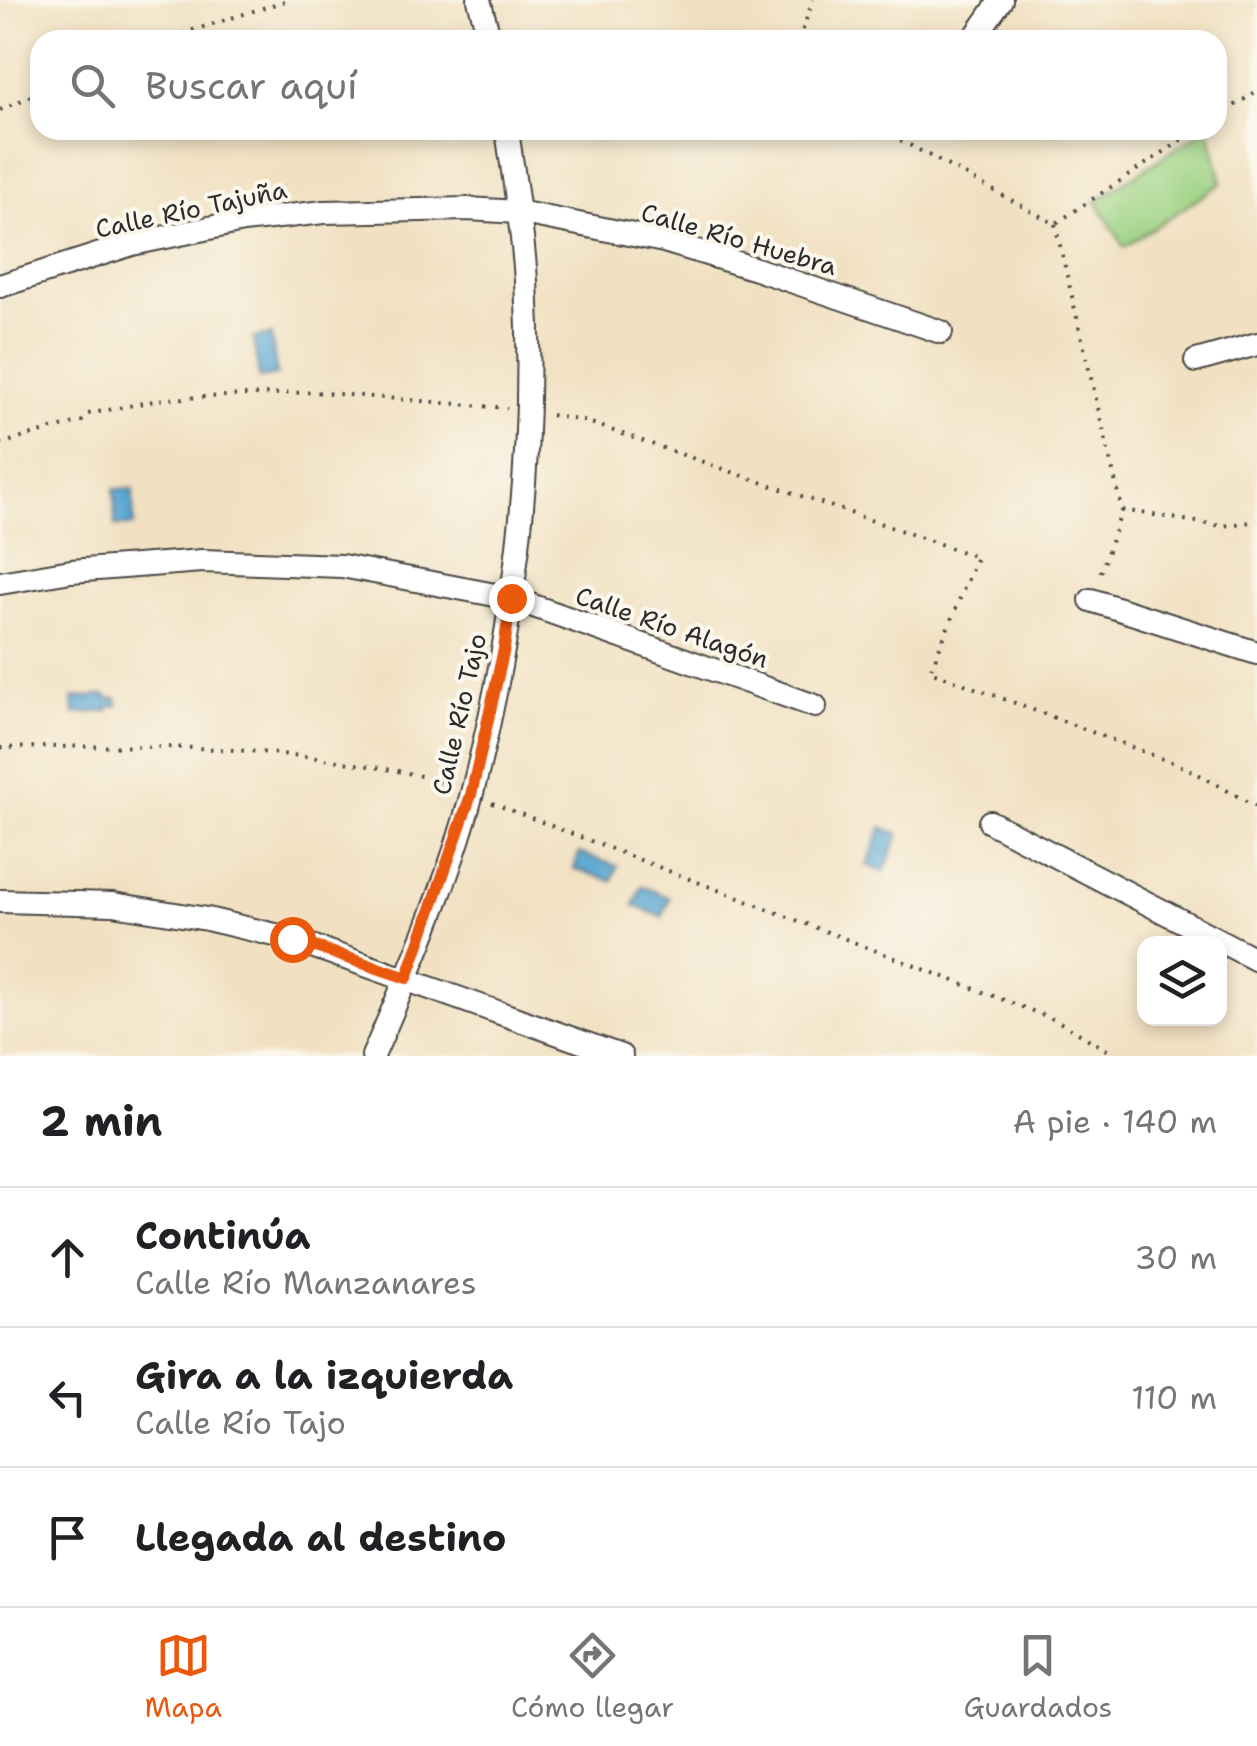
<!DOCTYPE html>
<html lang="es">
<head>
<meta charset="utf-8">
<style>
  :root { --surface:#fff; --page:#f6f6f6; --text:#202124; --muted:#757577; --line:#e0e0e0; --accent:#ea580c }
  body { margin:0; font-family:"Shantell Sans",sans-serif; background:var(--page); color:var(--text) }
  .controls { position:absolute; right:30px; bottom:30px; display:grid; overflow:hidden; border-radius:20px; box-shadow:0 5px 15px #0003 }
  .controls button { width:90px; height:90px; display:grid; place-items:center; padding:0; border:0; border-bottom:2px solid var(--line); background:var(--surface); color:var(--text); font:50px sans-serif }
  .stop { position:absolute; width:30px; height:30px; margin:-22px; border:8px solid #ea580c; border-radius:50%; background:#fff }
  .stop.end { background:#ea580c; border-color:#fff; box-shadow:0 2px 10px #0008 }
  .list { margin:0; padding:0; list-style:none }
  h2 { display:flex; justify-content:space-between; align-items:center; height:130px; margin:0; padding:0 40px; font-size:42px }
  h2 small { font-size:32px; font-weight:400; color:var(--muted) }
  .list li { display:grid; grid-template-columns:65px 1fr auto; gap:30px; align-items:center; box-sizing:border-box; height:140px; padding:0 40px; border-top:2px solid var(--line) }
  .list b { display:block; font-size:38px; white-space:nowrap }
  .list p { margin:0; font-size:32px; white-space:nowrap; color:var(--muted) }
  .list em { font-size:32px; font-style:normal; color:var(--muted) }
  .icon { flex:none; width:55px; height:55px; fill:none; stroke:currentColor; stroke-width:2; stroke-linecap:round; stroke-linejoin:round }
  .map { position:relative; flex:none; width:1257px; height:1056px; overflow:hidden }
  .search { position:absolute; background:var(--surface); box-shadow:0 5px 15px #0003; left:30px; right:30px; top:30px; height:110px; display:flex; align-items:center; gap:25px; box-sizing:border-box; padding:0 35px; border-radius:30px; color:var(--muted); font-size:38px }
  .sheet { height:550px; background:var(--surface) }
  nav { display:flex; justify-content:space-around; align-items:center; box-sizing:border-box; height:140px; border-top:2px solid var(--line); background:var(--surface); font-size:28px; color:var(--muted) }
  nav a { display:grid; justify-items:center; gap:5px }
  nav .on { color:var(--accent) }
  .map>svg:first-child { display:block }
  .green { fill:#9bd182; stroke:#637e56; stroke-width:2.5 }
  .water { fill:#58a6d1; stroke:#42687e; stroke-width:2.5 }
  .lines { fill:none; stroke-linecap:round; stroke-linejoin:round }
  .street-casing { stroke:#494642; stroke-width:26 }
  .path { stroke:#494642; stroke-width:4; stroke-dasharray:2.5 8; stroke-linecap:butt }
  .street { stroke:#fff; stroke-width:22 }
  .route { stroke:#ea580c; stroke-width:12 }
  .labels { text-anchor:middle; stroke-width:8; stroke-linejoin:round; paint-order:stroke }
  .street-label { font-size:25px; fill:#2b2b2b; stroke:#fbf7ec }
</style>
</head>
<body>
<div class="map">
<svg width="1257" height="1056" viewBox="0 0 1257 1056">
  <rect width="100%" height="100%" fill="#fbf7ec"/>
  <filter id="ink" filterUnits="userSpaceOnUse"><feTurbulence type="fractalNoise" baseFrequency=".01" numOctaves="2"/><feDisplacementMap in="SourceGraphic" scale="20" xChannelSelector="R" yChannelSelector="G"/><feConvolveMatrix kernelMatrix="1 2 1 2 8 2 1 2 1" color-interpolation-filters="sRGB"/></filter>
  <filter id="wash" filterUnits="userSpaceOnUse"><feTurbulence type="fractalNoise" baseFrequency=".0048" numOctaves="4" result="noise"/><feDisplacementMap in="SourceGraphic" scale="40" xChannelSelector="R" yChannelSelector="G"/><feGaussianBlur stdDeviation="2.25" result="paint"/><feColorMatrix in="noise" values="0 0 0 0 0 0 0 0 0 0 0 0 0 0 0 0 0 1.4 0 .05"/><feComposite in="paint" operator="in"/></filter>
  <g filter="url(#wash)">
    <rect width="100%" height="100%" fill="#f1e1c2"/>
    <polygon class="green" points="1204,130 1209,130 1222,183 1124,247 1096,201"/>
    <g class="water">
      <polygon points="271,335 277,375 259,378 253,338"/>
      <polygon points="114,489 133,489 134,526 115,526"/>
      <polygon points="106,695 107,699 117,698 118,706 108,707 108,711 74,714 73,698"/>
      <polygon points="882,827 899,834 884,872 867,865"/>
      <polygon points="579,853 617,866 612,881 574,869"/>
      <polygon points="642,886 670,898 662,917 634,905"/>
    </g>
  </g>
  <g filter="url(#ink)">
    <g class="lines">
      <g class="street-casing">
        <g id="street">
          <polyline points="479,0 490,40"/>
          <polyline points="973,40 1001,0"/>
          <polyline points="0,286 132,244 243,221 324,212 468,209 518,212 664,241 756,269 941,332"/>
          <polyline points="1196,361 1257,344"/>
          <polyline points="0,583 71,571 202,561 342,566 511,598 815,706"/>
          <polyline points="1091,600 1257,653"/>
          <polyline points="990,822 1257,960"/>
          <polyline points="0,901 113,904 207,919 292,939 621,1056"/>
          <path d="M373 1056C409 973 449 880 472 793 515 628 536 451 526 281 523 231 514 180 507 130"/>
        </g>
      </g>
      <g class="path">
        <polyline points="162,40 288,0"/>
        <polyline points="799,40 813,0"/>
        <polyline points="0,110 40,92"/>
        <polyline points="1217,117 1257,91"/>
        <polyline points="882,130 1055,224 1197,130"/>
        <polyline points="1055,224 1122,510 1099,577"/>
        <polyline points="551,415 588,422 977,557 930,671 1187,768 1257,807"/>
        <polyline points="0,444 82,421 88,414 164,399 313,392 507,408"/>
        <polyline points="1122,510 1222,526 1257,521"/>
        <path d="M0 748C121 745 242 744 362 765 392 770 422 774 451 786"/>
        <polyline points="492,803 1056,1020 1117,1056"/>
      </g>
      <use href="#street" class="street"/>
    </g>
  </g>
  <g class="lines" filter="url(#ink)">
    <polyline class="route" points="292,939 407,978 471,795 504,649 511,598"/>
  </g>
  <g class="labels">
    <g class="street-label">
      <text transform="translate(191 209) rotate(-12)" y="9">Calle Río Tajuña</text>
      <text transform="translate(739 239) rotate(16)" y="9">Calle Río Huebra</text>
      <text transform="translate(672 627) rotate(19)" y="9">Calle Río Alagón</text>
      <text transform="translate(459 714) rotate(-77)" y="9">Calle Río Tajo</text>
    </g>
  </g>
</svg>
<div class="controls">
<button><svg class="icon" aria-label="layers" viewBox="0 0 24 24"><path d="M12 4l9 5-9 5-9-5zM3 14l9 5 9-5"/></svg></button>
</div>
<div class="stop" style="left:292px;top:939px"></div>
<div class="stop end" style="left:511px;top:598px"></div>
<div class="search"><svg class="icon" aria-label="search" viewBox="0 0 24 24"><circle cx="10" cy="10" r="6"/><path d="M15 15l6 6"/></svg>Buscar aquí</div>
</div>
<section class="sheet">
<h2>2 min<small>A pie · 140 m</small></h2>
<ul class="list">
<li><svg class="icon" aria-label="ahead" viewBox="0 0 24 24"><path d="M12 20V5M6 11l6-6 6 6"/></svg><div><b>Continúa</b><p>Calle Río Manzanares</p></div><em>30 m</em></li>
<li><svg class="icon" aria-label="left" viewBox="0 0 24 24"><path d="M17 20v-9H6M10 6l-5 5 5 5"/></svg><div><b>Gira a la izquierda</b><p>Calle Río Tajo</p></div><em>110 m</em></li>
<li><svg class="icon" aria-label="arrive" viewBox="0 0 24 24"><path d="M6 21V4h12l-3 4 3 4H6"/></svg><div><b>Llegada al destino</b></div></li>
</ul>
</section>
<nav>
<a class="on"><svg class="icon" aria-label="map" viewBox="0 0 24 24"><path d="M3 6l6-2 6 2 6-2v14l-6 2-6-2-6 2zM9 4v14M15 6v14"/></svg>Mapa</a>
<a><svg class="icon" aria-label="directions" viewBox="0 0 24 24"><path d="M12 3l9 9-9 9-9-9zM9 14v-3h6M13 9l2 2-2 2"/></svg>Cómo llegar</a>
<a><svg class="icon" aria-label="saved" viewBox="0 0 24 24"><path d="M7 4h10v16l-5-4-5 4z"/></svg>Guardados</a>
</nav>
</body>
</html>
